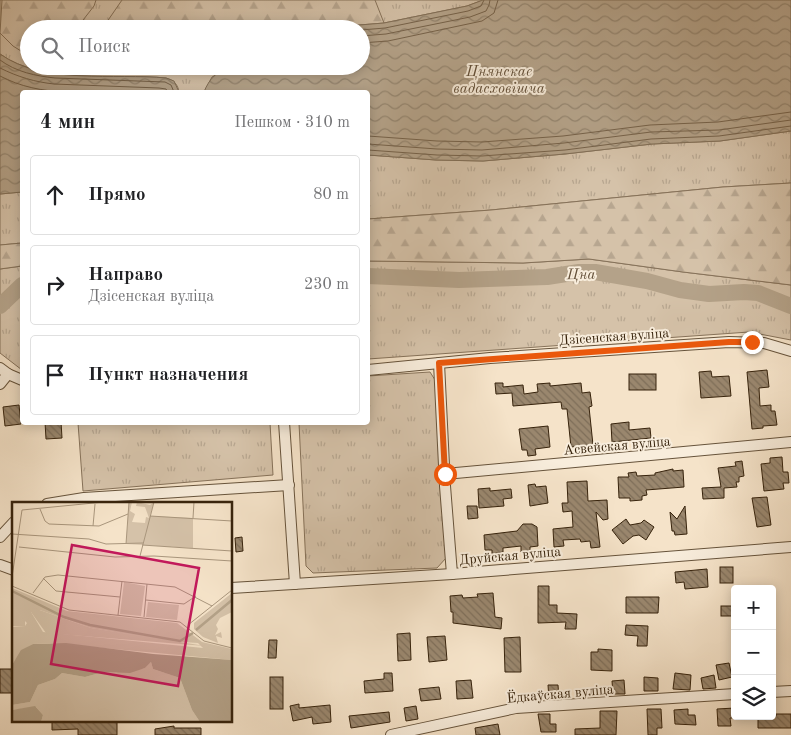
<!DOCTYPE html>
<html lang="ru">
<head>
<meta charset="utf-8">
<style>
  :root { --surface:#fff; --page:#f2f2f2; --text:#202124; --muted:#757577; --line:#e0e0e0 }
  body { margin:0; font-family:"Old Standard TT",serif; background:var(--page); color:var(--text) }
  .controls { position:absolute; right:15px; bottom:15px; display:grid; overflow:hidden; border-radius:5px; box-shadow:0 2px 12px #0003 }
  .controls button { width:45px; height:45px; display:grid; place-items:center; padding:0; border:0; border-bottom:1px solid var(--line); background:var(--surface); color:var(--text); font:25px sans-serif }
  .stop { position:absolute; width:15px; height:15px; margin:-11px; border:4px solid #ea580c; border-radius:50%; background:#fff }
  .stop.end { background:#ea580c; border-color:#fff; box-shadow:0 1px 5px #0008 }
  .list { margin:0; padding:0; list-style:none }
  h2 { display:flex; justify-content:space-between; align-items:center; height:65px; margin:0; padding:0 20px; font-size:21px }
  h2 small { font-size:16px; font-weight:400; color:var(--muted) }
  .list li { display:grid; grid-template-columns:32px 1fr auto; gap:15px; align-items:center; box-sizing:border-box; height:80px; margin:0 10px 10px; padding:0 10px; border:1px solid var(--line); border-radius:5px }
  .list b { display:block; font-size:19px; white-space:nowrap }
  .list p { margin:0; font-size:16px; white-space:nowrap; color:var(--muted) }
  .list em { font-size:16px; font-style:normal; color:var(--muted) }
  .icon { flex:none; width:28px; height:28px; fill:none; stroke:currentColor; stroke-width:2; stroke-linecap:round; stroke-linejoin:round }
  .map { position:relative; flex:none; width:791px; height:735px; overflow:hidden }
  .search { position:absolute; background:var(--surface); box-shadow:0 2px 12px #0003; left:20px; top:20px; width:350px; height:55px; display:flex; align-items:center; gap:12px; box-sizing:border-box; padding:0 18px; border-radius:28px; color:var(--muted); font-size:19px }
  .panel { position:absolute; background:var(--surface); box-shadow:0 2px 12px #0003; left:20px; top:90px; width:350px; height:335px; border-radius:5px }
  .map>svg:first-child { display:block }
  .grass { fill:url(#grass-tufts); stroke:#86725a }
  .forest { fill:url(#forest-firs); stroke:#86725a }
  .water { fill:url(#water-waves); stroke:#826f57 }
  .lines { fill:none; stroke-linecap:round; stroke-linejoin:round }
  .shore { stroke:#76624a; stroke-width:1 }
  .river { stroke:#b4a289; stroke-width:16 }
  .building { fill:url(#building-back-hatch); stroke:#37230c }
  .street-casing { stroke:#66533b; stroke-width:12 }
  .street { stroke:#f8eddc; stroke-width:10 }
  .route { stroke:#ea580c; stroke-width:6 }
  .labels { text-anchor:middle; stroke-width:4; stroke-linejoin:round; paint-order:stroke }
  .street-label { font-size:14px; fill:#37230c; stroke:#f8eddc }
  .water-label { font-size:15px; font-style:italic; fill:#634f38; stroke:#f8eddc }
  .inset-river { fill:none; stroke:#b4a289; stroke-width:2.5 }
  .inset-road { fill:none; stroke:#a9967d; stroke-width:1 }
  .view { fill:#c2185b; fill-opacity:0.15; stroke:#c2185b; stroke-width:2.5 }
  .inset-edge { fill:none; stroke:#37230c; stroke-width:2.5 }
</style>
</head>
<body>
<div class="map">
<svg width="791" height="735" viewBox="0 0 791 735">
  <defs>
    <pattern id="grass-tufts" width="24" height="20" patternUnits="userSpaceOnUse" patternTransform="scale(1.25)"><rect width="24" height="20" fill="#d5c2a9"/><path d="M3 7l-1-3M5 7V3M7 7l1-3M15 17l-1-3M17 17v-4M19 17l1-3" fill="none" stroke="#b7a690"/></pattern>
    <pattern id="forest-firs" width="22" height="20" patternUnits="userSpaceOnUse" patternTransform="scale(1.25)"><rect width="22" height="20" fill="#d5c2a9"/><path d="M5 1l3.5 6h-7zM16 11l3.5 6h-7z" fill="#b7a690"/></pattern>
    <pattern id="water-waves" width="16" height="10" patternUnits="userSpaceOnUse" patternTransform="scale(1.25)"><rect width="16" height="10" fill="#b4a289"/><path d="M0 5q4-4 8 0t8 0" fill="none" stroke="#93846e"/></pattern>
    <pattern id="building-back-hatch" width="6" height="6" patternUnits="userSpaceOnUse" patternTransform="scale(1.25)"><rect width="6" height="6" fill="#9a876e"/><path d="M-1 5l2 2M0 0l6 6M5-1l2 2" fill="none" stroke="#7e6e59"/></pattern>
  </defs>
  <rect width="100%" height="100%" fill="#f5e3c9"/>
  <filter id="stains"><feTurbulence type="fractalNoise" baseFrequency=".004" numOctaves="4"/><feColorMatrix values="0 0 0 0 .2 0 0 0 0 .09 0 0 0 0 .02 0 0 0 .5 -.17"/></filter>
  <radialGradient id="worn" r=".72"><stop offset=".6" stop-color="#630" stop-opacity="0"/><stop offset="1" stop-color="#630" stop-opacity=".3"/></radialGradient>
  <g class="grass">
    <path d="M0 0H483L467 6 384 23 310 29H29V66H231L212 77 204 92H179C178 85 174 80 166 78 115 73 43 85 0 54Z"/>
    <polygon points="791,131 791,183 723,187 491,210 368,219 368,155 436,160 483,161 565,154 652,144 720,141"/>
    <polygon points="22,192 22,243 0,245 0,194"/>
    <polygon points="589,259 683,272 791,285 791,340 749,332 368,359 368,261 523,263"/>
    <polygon points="22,266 22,370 0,353 0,269"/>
    <polygon points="430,372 437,383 446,558 437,568 313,573 306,566 299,423 368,422 368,376"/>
    <polygon points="78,423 270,423 273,475 83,491"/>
  </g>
  <g class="forest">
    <polygon points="2,0 96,0 94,6 76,29 29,29 29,56 13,46 0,33"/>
    <polygon points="122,0 375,0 384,23 310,29 102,29"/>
    <polygon points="76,66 183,66 182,68 80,74"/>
    <polygon points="791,183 791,285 683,272 589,259 523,263 368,261 368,219 491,210 723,187"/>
    <polygon points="22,243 22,266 0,269 0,245"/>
  </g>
  <g class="water">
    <path d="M483 0H791V131L720 141 652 144 565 154 483 161 436 160 368 155V92H204C209 79 217 71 231 66H361V29H310L384 23 467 6Z"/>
    <path d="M0 54C43 85 115 73 166 78L174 81 179 92H22V192L0 194Z"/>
  </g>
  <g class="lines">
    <g class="shore">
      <polyline points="361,30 385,28 468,11 481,6 484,0"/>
      <polyline points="361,36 386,34 470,17 486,11 489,5 490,0"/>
      <polyline points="361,43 388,41 482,21 494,13 498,0"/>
      <path d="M0 60C16 72 36 76 55 78L165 82 171 85 174 92"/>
      <path d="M0 68C18 77 35 82 54 84L159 88 166 89 168 92"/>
      <path d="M0 76C21 87 42 91 66 92"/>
      <polyline points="368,136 437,141 482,142 563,136 650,125 718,122 791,112"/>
      <polyline points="368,144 437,149 482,150 564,143 651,132 719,130 791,120"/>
      <polyline points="368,150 437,155 482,156 565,150 651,139 719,136 791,126"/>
    </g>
    <g class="river">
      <polyline points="368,276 459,280 547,277 579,272 595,272 647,281 680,290 709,294 744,292 758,293 791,306"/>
      <polyline points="0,306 22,285"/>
    </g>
  </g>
  <g class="building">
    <polygon points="767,370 769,387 759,388 760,406 771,405 771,411 775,411 777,425 763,426 763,428 752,429 747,372"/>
    <polygon points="711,371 712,377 729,376 731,396 701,398 699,372"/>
    <rect x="629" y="374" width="27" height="16"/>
    <polygon points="495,383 503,383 503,387 523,385 524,394 538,392 537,384 550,383 550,386 581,383 582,393 590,392 592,406 589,407 593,445 571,447 567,409 562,409 561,402 513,406 512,393 496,394"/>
    <polygon points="19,405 21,424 5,426 3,407"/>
    <polygon points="45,422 61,422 62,438 46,439"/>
    <polygon points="629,422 629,430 650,428 651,438 612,442 611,424"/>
    <polygon points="548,426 550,447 535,449 536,455 528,456 527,450 522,450 519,429"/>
    <polygon points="782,457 783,472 788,472 789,483 783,483 784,489 764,491 761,464 770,463 770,458"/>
    <polygon points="742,461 744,476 739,477 739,482 736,482 737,487 724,488 724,498 703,499 702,488 721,487 718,468 736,466 735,462"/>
    <polygon points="673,469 673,471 683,470 684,487 646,490 647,495 642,496 642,500 630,501 630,498 619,498 618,477 629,477 628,473 636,472 637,476 655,475 655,473"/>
    <polygon points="587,481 588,501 607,500 608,519 603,520 596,512 600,547 591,548 590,541 581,542 580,539 563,540 564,546 554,547 553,529 573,527 572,511 563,512 562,503 568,503 567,482"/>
    <polygon points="535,484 536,487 546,486 548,503 530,506 528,485"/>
    <polygon points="490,488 490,491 511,489 512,498 503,499 504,506 479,508 478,489"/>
    <polygon points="767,497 771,525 757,527 752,498"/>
    <polygon points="467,506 477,506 478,518 468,519"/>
    <polygon points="685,506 687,534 675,535 674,531 672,531 670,512 677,519"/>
    <polygon points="626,519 630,525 641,523 644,520 654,527 646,540 639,535 633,536 623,544 612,530"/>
    <polygon points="523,524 532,524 537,527 538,546 530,547 530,551 521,552 521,546 503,548 503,552 492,554 492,550 485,550 484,535 517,531"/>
    <polygon points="242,537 243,551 236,552 235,538"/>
    <rect x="720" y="567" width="13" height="16"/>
    <polygon points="707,569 708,587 685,589 684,582 676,583 675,572"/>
    <polygon points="538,586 549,586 549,605 557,605 557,613 577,614 576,629 565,629 566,622 538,623"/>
    <polygon points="493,593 495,617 502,618 501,629 453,623 453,612 451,612 450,596 462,595 463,598 478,597 477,594"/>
    <polygon points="626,597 659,597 658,613 626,613"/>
    <rect x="721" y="606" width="11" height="10"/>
    <polygon points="626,625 648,626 647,646 637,646 638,636 625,635"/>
    <polygon points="410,633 411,660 398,661 397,634"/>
    <polygon points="445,636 447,660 429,662 427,637"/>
    <polygon points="520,637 521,672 505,672 504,638"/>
    <polygon points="269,640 277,640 276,658 268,658"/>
    <polygon points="598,649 612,650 612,671 591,670 591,652 598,652"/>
    <polygon points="729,663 732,677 719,680 716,665"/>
    <polygon points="0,669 14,669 13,693 0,693"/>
    <polygon points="384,673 392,673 393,691 365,693 364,681 384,679"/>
    <polygon points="675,673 691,675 690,690 673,689"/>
    <polygon points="714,675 716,688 703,689 701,678"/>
    <rect x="270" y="677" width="13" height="32"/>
    <polygon points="644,677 658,678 658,691 644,691"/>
    <polygon points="471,680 473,698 457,699 456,681"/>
    <polygon points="624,680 625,694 613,694 612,681"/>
    <polygon points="548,685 558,685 559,698 549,699"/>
    <polygon points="439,687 441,699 421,701 419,689"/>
    <polygon points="299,704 299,708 330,705 331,722 313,724 312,717 293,721 290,706"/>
    <polygon points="416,706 418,719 406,721 404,708"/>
    <polygon points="735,708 735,718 730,718 731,726 718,726 717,709"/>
    <polygon points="647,709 661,709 662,728 657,728 657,735 648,735"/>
    <polygon points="688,709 688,715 695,715 696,725 675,724 674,710"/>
    <polygon points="600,711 617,711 616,735 575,735 575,729 600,728"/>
    <polygon points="389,712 390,722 351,728 349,716"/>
    <polygon points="538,714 550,714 550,724 556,724 556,732 541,732"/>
    <polygon points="776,714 791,714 791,728 758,728 758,716 776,716"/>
    <polygon points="52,721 117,721 117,735 78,735 78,729 52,730"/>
    <polygon points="498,724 500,735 476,735 475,728"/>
    <polygon points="174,726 174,728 201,728 201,735 155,735 155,729"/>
  </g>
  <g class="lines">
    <g class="street-casing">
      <g id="street">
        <polyline points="439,363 445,486 452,574"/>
        <polyline points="0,368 8,374 22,380"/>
        <polyline points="368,370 490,358 729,342 764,343 791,351"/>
        <polyline points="0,384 8,374"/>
        <polyline points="284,422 295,584"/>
        <polyline points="445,474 791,442"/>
        <polyline points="47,504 84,498 289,485"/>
        <polyline points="0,537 14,522"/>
        <polyline points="0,565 14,570"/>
        <polyline points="231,588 452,574 791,547"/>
        <polyline points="772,692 791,691"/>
        <polyline points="391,735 516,708 735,694"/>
      </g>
    </g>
    <use href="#street" class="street"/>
  </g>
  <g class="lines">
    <polyline class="route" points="445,474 439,363 729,342 752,342"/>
  </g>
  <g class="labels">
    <g class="street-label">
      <text transform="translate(614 336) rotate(-4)" y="5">Дзісенская вуліца</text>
      <text transform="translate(617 445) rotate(-5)" y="5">Асвейская вуліца</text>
      <text transform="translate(510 555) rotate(-5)" y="5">Друйская вуліца</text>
      <text transform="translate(560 693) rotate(-5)" y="5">Ёдкаўская вуліца</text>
    </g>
    <g class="water-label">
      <text x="499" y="76">Цнянскае<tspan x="499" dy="17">вадасховішча</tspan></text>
      <text transform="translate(581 274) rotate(-1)" y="5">Цна</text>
    </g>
  </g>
  <g transform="translate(12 502)">
    <rect width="220" height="220" fill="#f5e3c9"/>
    <path d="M117 0H120L118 9 123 12 120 20 133 21 134 15 137 16 133 5 124 4 125 0 138 3 142 0 138 14 181 16V46L114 42ZM112 80 133 84 129 114 108 112ZM0 86 55 109 165 121 190 140 220 147V158L38 141 21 142 10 148 0 163V125L13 124 15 121 0 106ZM28 108 79 126 156 139 186 141 191 146 31 130 19 110ZM220 91V110L208 116 204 123 206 127 203 133 209 130 210 136 204 134 206 141 191 135 182 127V121ZM136 100 167 103 165 118 134 115ZM139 160 141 167 168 176 180 208 188 220H29L31 213 24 205 0 208V203L18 200 26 183 43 177 50 171 73 175 91 170 115 171 133 166Z" fill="#d5c2a9" fill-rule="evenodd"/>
    <path d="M19 105 79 126 193 144 34 131 19 110ZM0 106 13 116V124H0ZM128 167 135 168 136 173 139 168 156 172 144 187 133 194 130 203 108 195 103 208 134 210 144 202 151 210H157L175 204 184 220H179L172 208 170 217 177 220H139L103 212 120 220H90L86 209 87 191 84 179 94 178 104 188 108 183 105 169ZM159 173 165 176 166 183 160 199 149 204 150 182ZM53 174 79 179 82 188 75 190 49 182 47 178ZM36 195 49 198 56 215 63 220H43L40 209 32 199ZM62 212a7 7 0 1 1 14 0a7 7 0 1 1-14 0Z" fill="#d5c2a9"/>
    <path d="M135 28 160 32 159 45 131 42Z" fill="#d5c2a9"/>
    <path d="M54 141 141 152 220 158V220H188L180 208 168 176 141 167 139 160 133 166 118 171 91 170 73 175 50 171 43 177 26 183 18 200 0 203V163L9 148 21 142ZM23 204 31 213 29 220H0V208Z" fill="#b4a289"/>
    <path class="inset-river" d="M0 89 52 115 78 123 168 139 181 131M184 128 220 98"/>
    <path class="inset-road" d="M28 7 33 19 37 22 87 24 116 12M138 14 220 19M181 16 182 0M81 24 83 2M0 32 77 37 94 42 131 41M114 42 117 0M130 43 220 49M7 45 103 55 142 54 220 59M128 54 142 0M0 75 10 8 92 0M31 76 44 89 108 95M0 84 57 108 168 120 192 139 220 146M21 91 33 75 46 73 163 85 200 104M134 98 172 102 184 94M106 113 110 79M132 115 135 82M176 123 220 88"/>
    <path class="view" d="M60 43 187 66 166 184 39 162Z"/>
    <rect width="220" height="220" class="inset-edge"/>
  </g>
  <rect width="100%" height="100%" filter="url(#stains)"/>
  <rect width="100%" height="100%" fill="url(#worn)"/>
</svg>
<div class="controls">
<button>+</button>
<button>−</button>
<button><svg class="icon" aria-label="layers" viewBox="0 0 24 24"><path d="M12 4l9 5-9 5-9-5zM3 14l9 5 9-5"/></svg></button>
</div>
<div class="stop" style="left:445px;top:474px"></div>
<div class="stop end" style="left:752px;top:342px"></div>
<div class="search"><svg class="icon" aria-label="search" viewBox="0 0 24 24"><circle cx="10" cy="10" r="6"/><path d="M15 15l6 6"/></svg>Поиск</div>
<section class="panel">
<h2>4 мин<small>Пешком · 310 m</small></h2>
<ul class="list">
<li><svg class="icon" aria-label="ahead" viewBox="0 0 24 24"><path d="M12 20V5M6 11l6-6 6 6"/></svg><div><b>Прямо</b></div><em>80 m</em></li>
<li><svg class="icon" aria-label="right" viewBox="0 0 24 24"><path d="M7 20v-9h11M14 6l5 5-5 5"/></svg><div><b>Направо</b><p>Дзісенская вуліца</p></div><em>230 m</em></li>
<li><svg class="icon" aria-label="arrive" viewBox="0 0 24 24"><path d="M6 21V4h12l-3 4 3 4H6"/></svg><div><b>Пункт назначения</b></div></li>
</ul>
</section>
</div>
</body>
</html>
